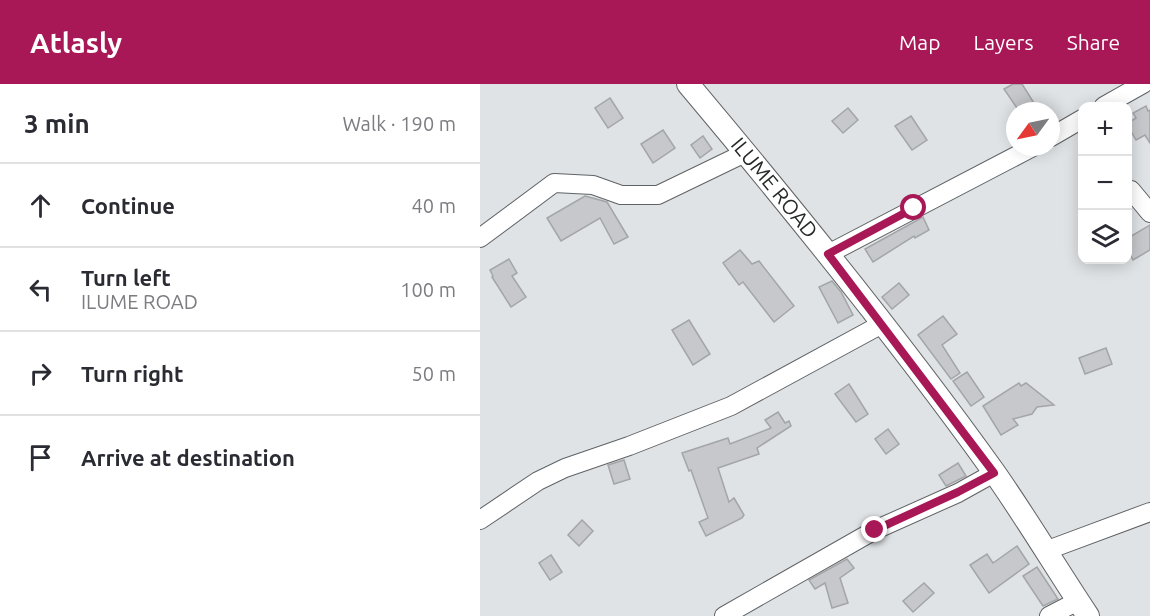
<!DOCTYPE html>
<html lang="en">
<head>
<meta charset="utf-8">
<style>
  :root { --surface:#fff; --page:#f2f2f3; --text:#2b2b33; --muted:#7c7c81; --line:#e1e1e2; --accent:#a81857 }
  body { margin:0; font-family:Ubuntu,sans-serif; background:var(--page); color:var(--text) }
  .controls { position:absolute; right:18px; top:18px; display:grid; overflow:hidden; border-radius:12px; box-shadow:0 3px 15px #0003 }
  .controls button { width:54px; height:54px; display:grid; place-items:center; padding:0; border:0; border-bottom:2px solid var(--line); background:var(--surface); color:var(--text); font:30px sans-serif }
  .compass { position:absolute; left:526px; top:18px; width:54px; height:54px; border-radius:50%; background:var(--surface); box-shadow:0 3px 15px #0003; rotate:237deg }
  .stop { position:absolute; width:18px; height:18px; margin:-14px; border:4px solid #a81857; border-radius:50%; background:#fff }
  .stop.end { background:#a81857; border-color:#fff; box-shadow:0 2px 6px #0008 }
  .list { margin:0; padding:0; list-style:none }
  h2 { display:flex; justify-content:space-between; align-items:center; height:78px; margin:0; padding:0 24px; font-size:26px }
  h2 small { font-size:20px; font-weight:400; color:var(--muted) }
  .list li { display:grid; grid-template-columns:39px 1fr auto; gap:18px; align-items:center; box-sizing:border-box; height:84px; padding:0 24px; border-top:2px solid var(--line) }
  .list b { display:block; font-size:22px; white-space:nowrap }
  .list p { margin:0; font-size:20px; white-space:nowrap; color:var(--muted) }
  .list em { font-size:20px; font-style:normal; color:var(--muted) }
  .icon { flex:none; width:33px; height:33px; fill:none; stroke:currentColor; stroke-width:2; stroke-linecap:round; stroke-linejoin:round }
  .map { position:relative; flex:none; width:670px; height:532px; overflow:hidden }
  header { display:flex; align-items:center; gap:36px; box-sizing:border-box; height:84px; padding:0 30px; background:var(--accent); color:#fff }
  header strong { font-size:28px }
  nav { display:flex; gap:33px; margin-inline-start:auto; font-size:21px }
  main { display:flex }
  aside { flex:1; background:var(--surface) }
  .map>svg:first-child { display:block }
  .building { fill:#c6c8cb; stroke:#a3a5a8; stroke-width:1.5 }
  .lines { fill:none; stroke-linecap:round; stroke-linejoin:round }
  .minor-casing { stroke:#606365; stroke-width:20 }
  .tertiary-casing { stroke:#606365; stroke-width:24 }
  .minor { stroke:#fff; stroke-width:18 }
  .tertiary { stroke:#fff; stroke-width:22 }
  .route { stroke:#a81857; stroke-width:8 }
  .labels { text-anchor:middle; stroke-width:6; stroke-linejoin:round; paint-order:stroke }
  .street-label { font-size:21px; fill:#272929; stroke:#fff }
</style>
</head>
<body>
<header>
<strong>Atlasly</strong>
<nav><a>Map</a><a>Layers</a><a>Share</a></nav>
</header>
<main>
<aside>
<h2>3 min<small>Walk · 190 m</small></h2>
<ul class="list">
<li><svg class="icon" aria-label="ahead" viewBox="0 0 24 24"><path d="M12 20V5M6 11l6-6 6 6"/></svg><div><b>Continue</b></div><em>40 m</em></li>
<li><svg class="icon" aria-label="left" viewBox="0 0 24 24"><path d="M17 20v-9H6M10 6l-5 5 5 5"/></svg><div><b>Turn left</b><p>ILUME ROAD</p></div><em>100 m</em></li>
<li><svg class="icon" aria-label="right" viewBox="0 0 24 24"><path d="M7 20v-9h11M14 6l5 5-5 5"/></svg><div><b>Turn right</b></div><em>50 m</em></li>
<li><svg class="icon" aria-label="arrive" viewBox="0 0 24 24"><path d="M6 21V4h12l-3 4 3 4H6"/></svg><div><b>Arrive at destination</b></div></li>
</ul>
</aside>
<div class="map">
<svg width="670" height="532" viewBox="0 0 670 532">
  <rect width="100%" height="100%" fill="#dfe3e5"/>
  <g class="building">
    <polygon points="533,0 542,0 559,27 539,27 524,5"/>
    <polygon points="130,14 143,34 128,44 115,24"/>
    <polygon points="666,22 668,27 670,26 670,59 665,51 656,56 648,42 648,39 656,34 653,29"/>
    <polygon points="368,24 378,36 363,49 352,37"/>
    <polygon points="431,32 447,56 432,66 415,42"/>
    <polygon points="183,46 195,64 173,79 161,60"/>
    <polygon points="223,52 232,65 220,74 211,61"/>
    <polygon points="105,112 127,118 148,153 134,160 120,134 81,157 67,134"/>
    <polygon points="443,133 449,146 435,154 434,152 393,178 385,165"/>
    <polygon points="670,141 670,166 653,176 648,166 648,154"/>
    <polygon points="260,166 272,180 279,177 314,222 294,238 263,198 259,201 243,179"/>
    <polygon points="29,175 37,189 32,192 46,213 31,223 12,193 13,192 10,186"/>
    <polygon points="352,197 361,208 373,231 358,239 339,203"/>
    <polygon points="419,199 429,211 412,225 402,213"/>
    <polygon points="463,232 477,250 462,261 480,289 471,295 438,251"/>
    <polygon points="209,236 230,270 213,281 192,246"/>
    <polygon points="626,264 632,280 605,290 599,274"/>
    <polygon points="487,288 504,313 491,322 473,297"/>
    <polygon points="539,299 541,302 546,299 574,321 557,323 552,330 533,335 538,341 521,351 503,322"/>
    <polygon points="369,300 388,330 376,338 355,310"/>
    <polygon points="298,328 305,339 309,337 311,342 277,364 279,370 238,384 249,418 254,414 264,431 262,434 226,452 219,438 228,434 211,386 209,387 202,369 248,354 250,360 291,344 285,336"/>
    <polygon points="408,345 419,360 406,370 395,355"/>
    <polygon points="144,376 150,395 134,400 128,381"/>
    <polygon points="478,379 486,392 466,402 459,391"/>
    <polygon points="102,436 113,447 99,462 88,451"/>
    <polygon points="537,462 549,480 509,509 490,481 507,470 513,479"/>
    <polygon points="71,471 82,488 70,496 59,479"/>
    <polygon points="367,475 374,484 360,494 368,519 352,524 345,499 335,505 329,496"/>
    <polygon points="557,483 578,515 563,522 543,492"/>
    <polygon points="444,499 454,509 433,528 423,517"/>
  </g>
  <g class="lines">
    <g class="minor-casing">
      <g id="minor">
        <polyline points="624,22 663,0"/>
        <polyline points="571,53 602,35"/>
        <polyline points="651,106 670,129"/>
        <polyline points="0,154 74,99 113,101 141,111 178,111 265,69"/>
        <polyline points="348,170 553,63"/>
        <polyline points="0,436 58,397 85,384 149,362 251,322 402,240"/>
        <polyline points="565,467 670,428"/>
        <polyline points="244,532 395,446 478,409 514,389"/>
        <polyline points="569,532 598,517"/>
      </g>
    </g>
    <g class="tertiary-casing">
      <g id="tertiary">
        <path id="s1" d="M208 0C314 126 418 254 514 388 547 435 576 484 608 532"/>
      </g>
    </g>
    <use href="#minor" class="minor"/>
    <use href="#tertiary" class="tertiary"/>
  </g>
  <g class="lines">
    <polyline class="route" points="395,446 478,408 514,389 348,170 434,124"/>
  </g>
  <g class="labels">
    <g class="street-label">
      <text dy="7" stroke="none"><textPath href="#s1" startOffset="135">ILUME ROAD</textPath></text>
    </g>
  </g>
</svg>
<div class="controls">
<button>+</button>
<button>−</button>
<button><svg class="icon" aria-label="layers" viewBox="0 0 24 24"><path d="M12 4l9 5-9 5-9-5zM3 14l9 5 9-5"/></svg></button>
</div>
<svg class="compass" viewBox="-18 -18 36 36"><path d="M0-13l5 13h-10z" fill="#e53935"/><path d="M0 13l5-13h-10z" fill="#7c7c81"/></svg>
<div class="stop" style="left:434px;top:124px"></div>
<div class="stop end" style="left:395px;top:446px"></div>
</div>
</main>
</body>
</html>
